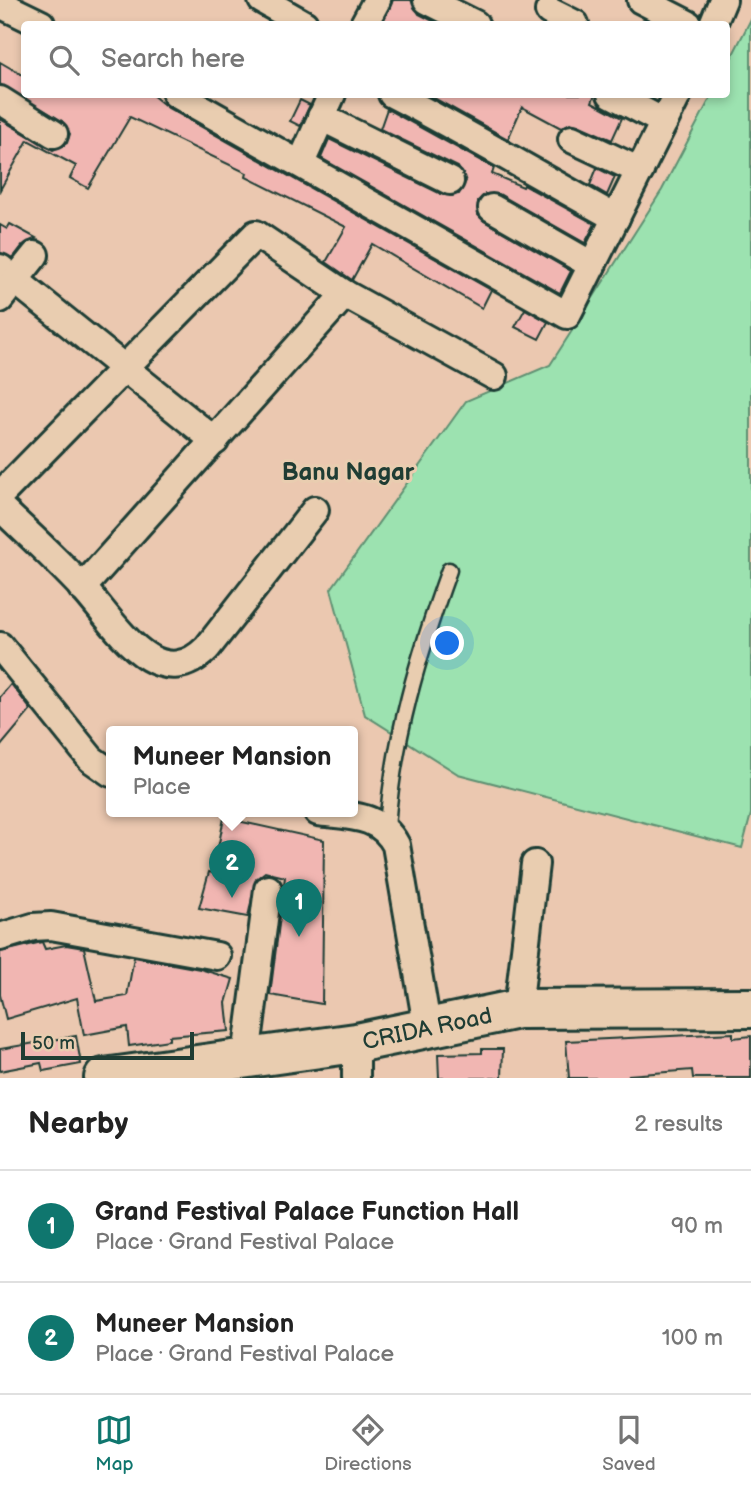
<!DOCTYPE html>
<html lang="en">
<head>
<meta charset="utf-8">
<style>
  :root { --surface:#fff; --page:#f2f2f2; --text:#222; --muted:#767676; --line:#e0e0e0; --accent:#0f766e }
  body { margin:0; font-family:"Balsamiq Sans",sans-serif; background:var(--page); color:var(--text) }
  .scale { position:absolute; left:21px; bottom:18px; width:173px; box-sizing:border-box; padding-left:7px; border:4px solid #1f3d34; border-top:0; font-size:19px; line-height:24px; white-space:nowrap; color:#1f3d34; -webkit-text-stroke:5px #e9cdb0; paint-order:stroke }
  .you { position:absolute; left:448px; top:644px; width:24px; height:24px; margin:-18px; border:5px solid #fff; border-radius:50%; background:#1a73e8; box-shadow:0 0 0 10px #1a73e833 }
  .badge { display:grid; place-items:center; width:46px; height:46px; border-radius:50%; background:var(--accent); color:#fff; font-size:23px; font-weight:700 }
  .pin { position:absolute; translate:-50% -58px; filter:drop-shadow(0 2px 4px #0008) }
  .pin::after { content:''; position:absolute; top:37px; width:24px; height:21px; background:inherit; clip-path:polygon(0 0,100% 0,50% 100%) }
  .popup { position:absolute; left:106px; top:726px; width:252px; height:91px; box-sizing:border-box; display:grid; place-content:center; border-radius:7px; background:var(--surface); filter:drop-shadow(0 2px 5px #0005); font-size:23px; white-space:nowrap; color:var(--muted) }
  .popup b { font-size:26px; color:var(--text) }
  .popup::after { content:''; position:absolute; left:50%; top:100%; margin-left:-14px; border:14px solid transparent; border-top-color:var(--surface) }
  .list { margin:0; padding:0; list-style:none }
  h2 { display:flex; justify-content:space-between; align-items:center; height:91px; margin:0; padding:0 28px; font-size:30px }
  h2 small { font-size:23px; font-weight:400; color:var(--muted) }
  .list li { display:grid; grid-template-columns:46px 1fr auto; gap:21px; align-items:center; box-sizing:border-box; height:112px; padding:0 28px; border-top:2px solid var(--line) }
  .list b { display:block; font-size:26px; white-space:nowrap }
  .list p { margin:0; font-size:23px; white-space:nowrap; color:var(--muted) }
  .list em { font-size:23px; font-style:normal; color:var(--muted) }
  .icon { flex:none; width:38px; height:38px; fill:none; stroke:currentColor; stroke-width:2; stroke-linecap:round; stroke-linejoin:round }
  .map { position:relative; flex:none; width:751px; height:1078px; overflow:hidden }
  .search { position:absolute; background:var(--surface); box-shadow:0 4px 10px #0003; left:21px; right:21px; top:21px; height:77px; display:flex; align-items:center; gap:18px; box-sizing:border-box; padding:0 24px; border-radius:7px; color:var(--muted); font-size:26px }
  .sheet { height:315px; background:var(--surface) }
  nav { display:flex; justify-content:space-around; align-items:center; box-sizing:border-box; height:98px; border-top:2px solid var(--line); background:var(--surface); font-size:19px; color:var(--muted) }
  nav a { display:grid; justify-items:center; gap:4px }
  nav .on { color:var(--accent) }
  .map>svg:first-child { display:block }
  .green { fill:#9ce2b0; stroke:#5e9072; stroke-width:2 }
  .building { fill:#f1b6b2; stroke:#1f3d34; stroke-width:2 }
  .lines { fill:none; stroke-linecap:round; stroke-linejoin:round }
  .service-casing { stroke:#1f3d34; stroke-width:19 }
  .minor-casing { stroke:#1f3d34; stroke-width:32 }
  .secondary-casing { stroke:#1f3d34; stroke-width:44 }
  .service { stroke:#e9cdb0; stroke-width:14 }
  .minor { stroke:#e9cdb0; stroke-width:26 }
  .secondary { stroke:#e9cdb0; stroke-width:38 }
  .labels { text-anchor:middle; stroke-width:6; stroke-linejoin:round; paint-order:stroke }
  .street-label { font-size:23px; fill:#1f3d34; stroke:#e9cdb0 }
  .neighbourhood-label { font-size:24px; font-weight:bold; fill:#1f3d34; stroke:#e9cdb0 }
</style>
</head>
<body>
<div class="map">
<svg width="751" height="1078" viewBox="0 0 751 1078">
  <rect width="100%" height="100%" fill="#ebc8b0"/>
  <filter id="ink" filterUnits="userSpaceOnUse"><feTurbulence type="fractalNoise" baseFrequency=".0143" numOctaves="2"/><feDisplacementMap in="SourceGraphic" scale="14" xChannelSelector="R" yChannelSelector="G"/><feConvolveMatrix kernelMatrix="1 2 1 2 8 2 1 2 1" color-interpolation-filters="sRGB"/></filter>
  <g filter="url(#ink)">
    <polygon class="green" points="751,19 751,814 742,848 458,774 365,715 331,589 466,401 550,365 662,190 712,95 726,94 727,66"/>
    <g class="building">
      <polygon points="393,0 411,0 419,14 439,24 382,24"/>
      <polygon points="0,62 24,76 24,94 151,94 168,108 491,290 482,308 372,244 352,280 326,262 346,227 246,177 247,173 130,117 88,188 70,178 76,166 28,140 0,190 0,119 53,150 67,143 70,134 62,121 0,84"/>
      <polygon points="427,94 595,94 592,102 622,118 612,140 578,125 570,123 561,128 522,107 508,139"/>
      <polygon points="300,100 310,105 300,126 290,121"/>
      <polygon points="387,109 494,168 492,174 523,187 524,185 595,224 585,243 499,194 485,194 478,201 478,215 484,221 571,271 560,293 321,158 329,139 443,195 459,194 466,181 458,167 380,129"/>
      <polygon points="597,168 615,177 607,195 590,185"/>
      <polygon points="10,224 36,238 23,245 13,258 0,253 0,225 7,229"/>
      <polygon points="525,309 548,322 539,339 515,327"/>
      <polygon points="11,684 31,710 0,747 0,697"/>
      <polygon points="224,818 324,840 322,1004 270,995 285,877 265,872 256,879 248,917 199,908 209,872 213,873"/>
      <polygon points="42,942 45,949 66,945 84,948 96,1001 127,996 134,957 200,969 233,979 226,1003 229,1031 169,1036 169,1040 129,1046 127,1027 84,1035 77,998 6,1019 0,995 0,952"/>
      <polygon points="733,1033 733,1038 751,1036 751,1078 693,1078 692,1070 629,1075 630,1078 569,1078 566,1041"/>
      <polygon points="76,1036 81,1064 43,1071 41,1063 0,1071 0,1049"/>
      <polygon points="482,1049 503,1049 502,1078 439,1078 438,1054 482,1053"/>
    </g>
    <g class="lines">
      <g class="service-casing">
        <path id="service" d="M387 828C393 740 419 653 449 570"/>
      </g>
      <g class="minor-casing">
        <g id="minor">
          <polyline points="262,0 304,24"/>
          <polyline points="427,0 475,24"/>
          <polyline points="641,0 688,24"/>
          <polyline points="0,4 41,24"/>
          <polyline points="549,11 575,24"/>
          <polyline points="364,24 377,0"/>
          <polyline points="713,24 723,0"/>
          <polyline points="176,94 567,315 678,94"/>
          <path d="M392 94C468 133 541 177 616 218"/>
          <polyline points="611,94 664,122"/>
          <polyline points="0,100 54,134"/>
          <polyline points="321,117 450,181"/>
          <polyline points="572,139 640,171"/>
          <polyline points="301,163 332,94"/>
          <polyline points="492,208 592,265"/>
          <polyline points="0,268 215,441"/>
          <polyline points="0,299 35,255"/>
          <polyline points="0,495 256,234 345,294 494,376"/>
          <path d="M0 507C27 533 56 559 82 587 113 620 156 699 207 648L315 510"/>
          <polyline points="82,588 345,294"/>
          <polyline points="0,646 91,759 111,773"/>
          <path d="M318 812C350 816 380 814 396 845L427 1025"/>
          <polyline points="0,937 33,927 51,926 217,956"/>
          <polyline points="518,1009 535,864"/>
          <polyline points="356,1043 356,1078"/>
          <polyline points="246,1057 268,889"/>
        </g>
      </g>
      <g class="secondary-casing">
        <g id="secondary">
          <path id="s1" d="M104 1078 356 1043 518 1009 751 1008"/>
        </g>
      </g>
      <use href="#service" class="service"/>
      <use href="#minor" class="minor"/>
      <use href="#secondary" class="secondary"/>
    </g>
  </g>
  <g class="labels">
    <g class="street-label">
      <text dy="8" stroke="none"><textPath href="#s1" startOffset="327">CRIDA Road</textPath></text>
    </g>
    <g class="neighbourhood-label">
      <text x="348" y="480">Banu Nagar</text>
    </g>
  </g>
</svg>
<div class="scale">50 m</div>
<div class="you"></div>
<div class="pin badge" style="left:299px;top:937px">1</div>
<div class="pin badge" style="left:232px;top:898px">2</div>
<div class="popup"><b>Muneer Mansion</b>Place</div>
<div class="search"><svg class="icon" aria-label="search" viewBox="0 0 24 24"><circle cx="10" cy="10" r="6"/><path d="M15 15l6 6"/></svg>Search here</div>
</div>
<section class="sheet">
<h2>Nearby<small>2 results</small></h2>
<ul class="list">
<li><span class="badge">1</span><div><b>Grand Festival Palace Function Hall</b><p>Place · Grand Festival Palace</p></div><em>90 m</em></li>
<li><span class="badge">2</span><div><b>Muneer Mansion</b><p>Place · Grand Festival Palace</p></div><em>100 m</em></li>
</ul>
</section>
<nav>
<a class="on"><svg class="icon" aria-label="map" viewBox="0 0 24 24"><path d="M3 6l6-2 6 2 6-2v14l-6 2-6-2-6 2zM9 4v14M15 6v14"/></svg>Map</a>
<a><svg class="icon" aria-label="directions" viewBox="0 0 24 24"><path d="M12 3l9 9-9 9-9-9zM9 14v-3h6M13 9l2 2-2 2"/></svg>Directions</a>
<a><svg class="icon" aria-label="saved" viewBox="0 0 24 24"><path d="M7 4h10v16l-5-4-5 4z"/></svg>Saved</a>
</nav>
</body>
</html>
